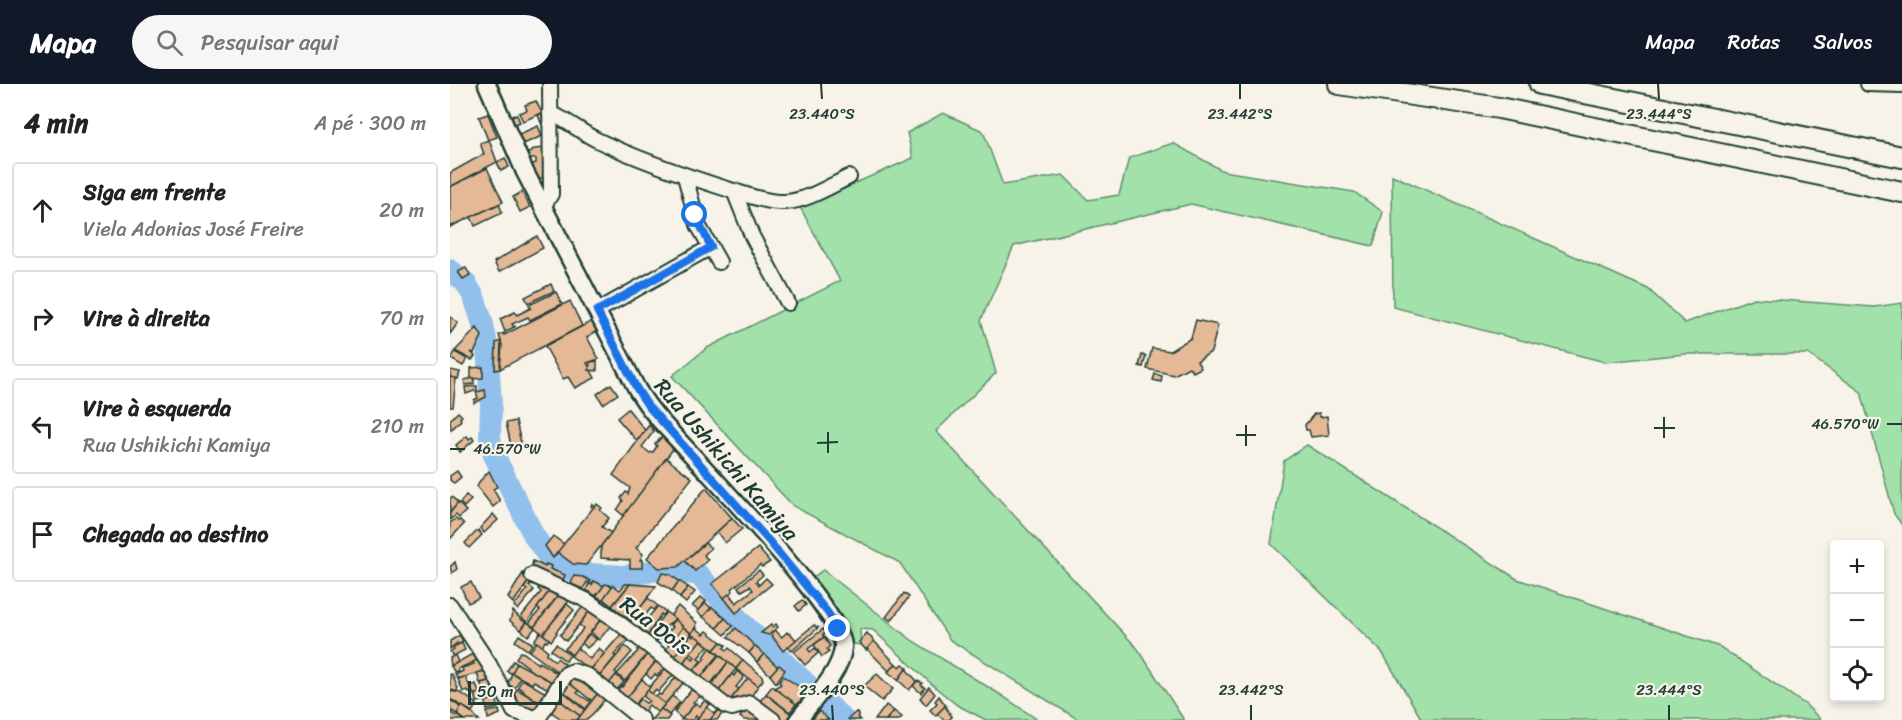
<!DOCTYPE html>
<html lang="pt">
<head>
<meta charset="utf-8">
<style>
  :root { --surface:#fff; --page:#f6f6f6; --text:#222; --muted:#767676; --line:#e0e0e0; --accent:#111827 }
  body { margin:0; font-family:Sriracha,sans-serif; background:var(--page); color:var(--text) }
  .controls { position:absolute; right:18px; bottom:18px; display:grid; overflow:hidden; border-radius:6px; box-shadow:0 3px 9px #0003 }
  .controls button { width:54px; height:54px; display:grid; place-items:center; padding:0; border:0; border-bottom:2px solid var(--line); background:var(--surface); color:var(--text); font:30px sans-serif }
  .scale { position:absolute; left:18px; bottom:15px; width:94px; box-sizing:border-box; padding-left:6px; border:3px solid #1f3d34; border-top:0; font-size:16px; line-height:21px; white-space:nowrap; color:#1f3d34; -webkit-text-stroke:4px #f7f3e8; paint-order:stroke }
  .stop { position:absolute; width:18px; height:18px; margin:-14px; border:4px solid #1a73e8; border-radius:50%; background:#fff }
  .stop.end { background:#1a73e8; border-color:#fff; box-shadow:0 2px 6px #0008 }
  .list { margin:0; padding:0; list-style:none }
  h2 { display:flex; justify-content:space-between; align-items:center; height:78px; margin:0; padding:0 24px; font-size:26px }
  h2 small { font-size:20px; font-weight:400; color:var(--muted) }
  .list li { display:grid; grid-template-columns:39px 1fr auto; gap:18px; align-items:center; box-sizing:border-box; height:96px; margin:0 12px 12px; padding:0 12px; border:2px solid var(--line); border-radius:6px }
  .list b { display:block; font-size:22px; white-space:nowrap }
  .list p { margin:0; font-size:20px; white-space:nowrap; color:var(--muted) }
  .list em { font-size:20px; font-style:normal; color:var(--muted) }
  .icon { flex:none; width:33px; height:33px; fill:none; stroke:currentColor; stroke-width:2; stroke-linecap:round; stroke-linejoin:round }
  .map { position:relative; flex:none; width:1452px; height:636px; overflow:hidden }
  header { display:flex; align-items:center; gap:36px; box-sizing:border-box; height:84px; padding:0 30px; background:var(--accent); color:#fff }
  header strong { font-size:28px }
  nav { display:flex; gap:33px; margin-inline-start:auto; font-size:21px }
  .search { width:420px; height:54px; background:var(--page); display:flex; align-items:center; gap:15px; box-sizing:border-box; padding:0 21px; border-radius:33px; color:var(--muted); font-size:22px }
  main { display:flex }
  aside { flex:1; background:var(--surface) }
  .map>svg:first-child { display:block }
  .green { fill:#a2e1a9; stroke:#608f6e; stroke-width:1.5 }
  .lines { fill:none; stroke-linecap:round; stroke-linejoin:round }
  .river { stroke:#91c0ec; stroke-width:22 }
  .building { fill:#e5b896; stroke:#1f3d34; stroke-width:1.5 }
  .minor-casing { stroke:#1f3d34; stroke-width:18 }
  .major-casing { stroke:#1f3d34; stroke-width:21 }
  .highway-casing { stroke:#1f3d34; stroke-width:24 }
  .minor { stroke:#f7f3e8; stroke-width:14 }
  .major { stroke:#f7f3e8; stroke-width:16 }
  .highway { stroke:#f7f3e8; stroke-width:20 }
  .route { stroke:#1a73e8; stroke-width:8 }
  .ticks { fill:none; stroke:#1f3d34; stroke-width:2 }
  .labels { text-anchor:middle; stroke-width:4.5; stroke-linejoin:round; paint-order:stroke }
  .street-label { font-size:22px; fill:#1f3d34; stroke:#f7f3e8 }
  .ticks-label { font-size:15px; text-anchor:middle; fill:#1f3d34; stroke:#f7f3e8; stroke-width:4.5; stroke-linejoin:round; paint-order:stroke }
</style>
</head>
<body>
<header>
<strong>Mapa</strong>
<div class="search"><svg class="icon" aria-label="search" viewBox="0 0 24 24"><circle cx="10" cy="10" r="6"/><path d="M15 15l6 6"/></svg>Pesquisar aqui</div>
<nav><a>Mapa</a><a>Rotas</a><a>Salvos</a></nav>
</header>
<main>
<aside>
<h2>4 min<small>A pé · 300 m</small></h2>
<ul class="list">
<li><svg class="icon" aria-label="ahead" viewBox="0 0 24 24"><path d="M12 20V5M6 11l6-6 6 6"/></svg><div><b>Siga em frente</b><p>Viela Adonias José Freire</p></div><em>20 m</em></li>
<li><svg class="icon" aria-label="right" viewBox="0 0 24 24"><path d="M7 20v-9h11M14 6l5 5-5 5"/></svg><div><b>Vire à direita</b></div><em>70 m</em></li>
<li><svg class="icon" aria-label="left" viewBox="0 0 24 24"><path d="M17 20v-9H6M10 6l-5 5 5 5"/></svg><div><b>Vire à esquerda</b><p>Rua Ushikichi Kamiya</p></div><em>210 m</em></li>
<li><svg class="icon" aria-label="arrive" viewBox="0 0 24 24"><path d="M6 21V4h12l-3 4 3 4H6"/></svg><div><b>Chegada ao destino</b></div></li>
</ul>
</aside>
<div class="map">
<svg width="1452" height="636" viewBox="0 0 1452 636">
  <rect width="100%" height="100%" fill="#f7f3e8"/>
  <filter id="ink" filterUnits="userSpaceOnUse"><feTurbulence type="fractalNoise" baseFrequency=".0167" numOctaves="2"/><feDisplacementMap in="SourceGraphic" scale="12" xChannelSelector="R" yChannelSelector="G"/><feConvolveMatrix kernelMatrix="1 2 1 2 8 2 1 2 1" color-interpolation-filters="sRGB"/></filter>
  <g filter="url(#ink)">
    <g class="green">
      <polygon points="493,29 533,47 553,101 613,91 638,116 669,111 679,74 723,59 773,87 904,108 933,128 923,162 741,120 564,162 531,236 546,289 486,347 688,565 734,636 629,636 500,556 450,479 343,422 222,292 257,264 390,197 350,123 463,74 457,49"/>
      <polygon points="942,91 1198,205 1235,239 1304,214 1424,223 1452,219 1452,441 1444,430 1411,308 1358,270 1236,270 1155,278 943,223"/>
      <polygon points="857,361 1067,495 1270,563 1356,621 1371,636 972,636 932,568 821,460 834,377"/>
      <polygon points="373,486 463,557 551,611 588,636 536,636 507,621 486,604 423,546 410,545 411,561 398,559 358,497"/>
    </g>
    <g class="lines">
      <g class="river">
        <polyline points="0,186 15,198 24,213 32,237 37,260 41,320 40,354 44,371 84,452 104,481 138,490 175,492 208,486 229,489 248,490 294,541 359,602"/>
        <polyline points="375,618 394,636"/>
      </g>
    </g>
    <g class="building">
      <polygon points="86,17 92,29 73,37 69,29 77,26 75,21"/>
      <polygon points="94,28 95,39 92,41 88,31"/>
      <polygon points="38,30 47,53 38,56 29,33"/>
      <polygon points="67,31 70,38 63,41 59,32"/>
      <polygon points="88,42 92,52 71,61 67,51"/>
      <polygon points="39,56 47,78 0,103 0,89 34,70 30,59"/>
      <polygon points="94,64 94,93 87,96 80,81 86,79 86,75 79,75 78,69 82,68 81,66 85,65"/>
      <polygon points="55,74 59,83 51,87 47,78"/>
      <polygon points="37,84 53,118 0,143 0,103"/>
      <polygon points="72,108 80,123 70,128 63,113"/>
      <polygon points="49,120 52,128 50,130 25,142 21,133"/>
      <polygon points="87,152 93,164 49,188 44,178"/>
      <polygon points="16,184 20,191 13,195 8,188"/>
      <polygon points="101,200 104,207 78,219 75,213"/>
      <polygon points="106,208 112,220 80,236 78,233 62,240 64,243 66,242 55,248 50,235 65,228 67,231 81,224 79,221"/>
      <polygon points="120,217 132,242 50,285 52,261 49,251 54,249 54,251"/>
      <polygon points="1,233 8,239 0,250 0,234"/>
      <polygon points="746,236 768,241 761,268 747,277 751,284 743,288 739,283 724,291 697,285 702,264 720,267 741,254"/>
      <polygon points="142,237 147,247 137,253 149,275 137,279 145,294 125,304 118,293 113,295 95,262"/>
      <polygon points="27,244 32,252 24,269 21,268 25,272 22,276 5,267"/>
      <polygon points="51,257 50,285 45,286 46,259"/>
      <polygon points="5,268 17,275 13,282 1,275"/>
      <polygon points="692,271 696,272 693,283 689,282"/>
      <polygon points="147,277 147,287 139,286 140,278"/>
      <polygon points="33,283 33,294 21,295 21,284"/>
      <polygon points="0,286 10,288 8,295 0,293"/>
      <polygon points="705,290 712,292 711,298 703,296"/>
      <polygon points="0,293 6,294 3,323 0,323"/>
      <polygon points="24,294 24,300 15,301 14,296"/>
      <polygon points="161,300 168,310 153,320 147,310"/>
      <polygon points="27,302 27,306 16,310 15,303"/>
      <polygon points="35,306 36,313 24,319 24,316 28,314 26,308"/>
      <polygon points="178,325 195,346 187,357 167,334"/>
      <polygon points="8,328 12,332 10,334 11,336 1,346 0,336"/>
      <polygon points="869,329 870,333 877,332 879,351 861,353 859,346 856,346 855,341 864,330"/>
      <polygon points="66,337 71,359 61,361 56,339"/>
      <polygon points="199,341 204,347 192,363 200,369 203,368 207,362 205,360 213,352 223,365 174,432 167,426 173,417 171,414 176,408 178,410 180,404 163,391"/>
      <polygon points="17,352 19,355 22,353 24,356 10,368 6,361"/>
      <polygon points="216,374 242,394 186,464 193,470 190,476 192,476 192,484 180,484 180,476 151,474 151,462"/>
      <polygon points="7,387 11,393 4,399 0,396 0,392"/>
      <polygon points="39,387 47,403 43,405 50,417 43,423 27,403 29,398"/>
      <polygon points="256,404 282,434 228,483 209,484 197,474"/>
      <polygon points="16,411 21,416 14,423 10,419"/>
      <polygon points="2,413 8,419 0,429 0,414"/>
      <polygon points="8,419 16,427 9,434 6,431 0,436 0,429"/>
      <polygon points="142,420 145,423 147,420 152,424 150,426 159,434 152,443 161,449 136,481 123,480 107,468 143,424 141,422"/>
      <polygon points="43,430 48,436 34,449 30,444"/>
      <polygon points="282,434 292,445 275,459 267,448"/>
      <polygon points="6,435 8,437 10,436 14,440 0,455 0,439"/>
      <polygon points="28,446 32,451 19,464 15,459"/>
      <polygon points="103,452 114,460 103,474 95,462"/>
      <polygon points="255,459 261,464 254,471 258,476 245,487 235,477"/>
      <polygon points="308,464 320,478 312,483 310,481 282,505 283,507 274,514 262,500"/>
      <polygon points="83,477 95,483 96,480 101,482 100,485 115,491 113,497 81,484"/>
      <polygon points="5,478 7,485 2,489 0,483"/>
      <polygon points="309,486 313,491 306,497 309,501 316,494 322,500 286,529 274,514 279,510 286,519 303,506 300,502 292,507 288,503"/>
      <polygon points="73,489 81,494 63,519 58,514"/>
      <polygon points="212,489 219,490 229,497 222,507 208,498"/>
      <polygon points="124,492 133,493 141,497 140,499 137,498 133,505 121,500"/>
      <polygon points="81,494 84,496 79,502 84,506 68,526 64,522 77,506 74,504"/>
      <polygon points="144,497 154,502 146,512 136,506 139,500 142,501"/>
      <polygon points="229,497 238,503 230,514 222,507"/>
      <polygon points="21,498 29,514 18,519 11,503"/>
      <polygon points="92,499 101,505 77,538 71,533 91,508 88,505"/>
      <polygon points="155,500 163,502 153,516 146,512"/>
      <polygon points="175,500 180,500 162,522 153,515 163,501 170,506"/>
      <polygon points="180,500 206,502 181,537 162,522"/>
      <polygon points="238,503 245,508 236,519 230,514"/>
      <polygon points="100,506 107,513 84,543 79,539 90,526 87,524"/>
      <polygon points="112,507 122,513 93,550 84,543"/>
      <polygon points="454,509 459,513 441,537 436,533"/>
      <polygon points="251,513 256,517 248,526 242,522"/>
      <polygon points="198,514 208,522 204,526 201,524 190,538 183,533"/>
      <polygon points="352,516 356,521 349,527 345,522"/>
      <polygon points="256,519 261,524 253,533 247,528"/>
      <polygon points="117,520 124,526 106,548 107,549 101,557 93,550"/>
      <polygon points="135,520 141,525 116,557 110,551"/>
      <polygon points="208,522 216,528 213,532 211,530 198,551 189,544"/>
      <polygon points="228,522 247,539 246,541 247,542 241,549 220,532"/>
      <polygon points="262,523 275,534 267,544 253,533"/>
      <polygon points="141,525 152,534 122,571 115,565 130,549 133,544 129,541"/>
      <polygon points="63,527 72,536 77,538 71,546 60,537"/>
      <polygon points="216,528 225,535 212,546 214,548 207,557 198,551"/>
      <polygon points="152,534 162,540 149,556 141,548"/>
      <polygon points="275,534 283,542 275,551 267,544"/>
      <polygon points="225,535 233,543 219,561 210,554 217,544 220,546 223,543 220,541"/>
      <polygon points="77,538 85,544 78,552 71,546"/>
      <polygon points="326,540 328,543 319,551 311,549 321,541 322,543"/>
      <polygon points="364,541 367,544 369,543 342,567 338,562"/>
      <polygon points="233,543 242,550 235,559 232,557 227,563 230,565 225,572 216,565"/>
      <polygon points="246,544 254,550 257,547 271,558 264,566 241,549"/>
      <polygon points="286,544 305,562 299,569 278,553"/>
      <polygon points="373,545 376,549 373,551 374,553 358,565 360,568 365,564 368,569 355,581 344,568"/>
      <polygon points="325,546 332,553 337,548 338,550 340,549 346,556 333,567 322,552 323,551 321,549"/>
      <polygon points="90,548 99,555 97,558 95,557 92,563 84,557"/>
      <polygon points="172,549 180,555 176,560 175,559 164,571 166,572 149,593 140,586"/>
      <polygon points="417,549 424,557 416,566 409,558"/>
      <polygon points="139,550 147,555 137,564 132,559"/>
      <polygon points="10,551 13,558 8,561 7,559 0,565 0,557"/>
      <polygon points="69,551 83,560 78,566 80,567 87,558 98,567 96,570 105,577 107,574 115,580 109,589 65,557"/>
      <polygon points="241,551 243,553 244,551 251,556 233,579 225,572"/>
      <polygon points="374,553 380,562 377,565 379,568 372,573 364,561"/>
      <polygon points="251,556 258,562 248,574 251,577 243,587 233,579 239,571 243,575 245,573 240,569"/>
      <polygon points="424,557 446,580 439,587 417,565"/>
      <polygon points="271,558 276,561 274,564 277,566 279,564 293,576 286,585 264,566"/>
      <polygon points="12,559 15,566 3,572 0,568 4,565 3,563"/>
      <polygon points="106,560 120,571 116,577 101,566"/>
      <polygon points="175,562 182,568 165,588 167,590 158,601 149,593"/>
      <polygon points="305,562 314,570 307,578 299,569"/>
      <polygon points="190,563 198,569 175,597 167,590 188,567 187,566"/>
      <polygon points="127,564 140,575 149,564 154,570 140,586 121,572"/>
      <polygon points="260,564 269,571 251,593 243,587 255,574 254,573"/>
      <polygon points="26,568 30,575 8,585 9,588 5,589 1,582"/>
      <polygon points="70,568 74,569 88,580 89,578 107,589 102,598 79,586 78,583 66,574"/>
      <polygon points="198,569 207,576 176,615 166,607 171,602 172,603"/>
      <polygon points="314,570 328,583 320,591 307,578"/>
      <polygon points="5,571 8,578 1,582 0,574"/>
      <polygon points="269,571 278,578 260,601 251,593"/>
      <polygon points="29,575 35,587 8,595 5,591 13,587 12,584 24,580 23,578"/>
      <polygon points="207,576 215,583 207,592 205,590 201,595 196,590"/>
      <polygon points="293,576 312,592 313,596 308,602 286,585"/>
      <polygon points="63,577 67,579 62,590 57,587"/>
      <polygon points="278,578 286,585 268,608 261,602"/>
      <polygon points="67,579 102,598 98,605 84,597 82,600 62,589"/>
      <polygon points="446,580 450,583 453,580 458,584 448,596 438,588"/>
      <polygon points="329,581 335,586 326,599 320,591"/>
      <polygon points="216,584 224,590 208,608 205,606 202,610 197,606"/>
      <polygon points="456,585 467,597 459,606 448,596"/>
      <polygon points="35,587 38,597 30,599 27,589"/>
      <polygon points="287,587 294,593 286,603 289,605 281,615 276,614 268,608 282,590 284,592"/>
      <polygon points="62,589 70,594 65,604 62,602 60,603 58,600"/>
      <polygon points="0,590 2,590 8,605 6,608 0,605"/>
      <polygon points="427,590 443,605 432,617 414,602"/>
      <polygon points="166,591 174,598 166,607 158,601"/>
      <polygon points="227,592 234,598 215,620 206,613 209,610 211,611"/>
      <polygon points="333,592 357,608 347,621 324,604 331,600 329,598"/>
      <polygon points="15,593 22,607 19,609 17,606 13,608 8,595"/>
      <polygon points="123,593 133,597 132,599 148,609 142,617 119,599"/>
      <polygon points="298,594 308,602 302,611 288,616 281,615"/>
      <polygon points="72,595 96,609 90,619 68,603"/>
      <polygon points="192,595 200,603 184,622 176,615"/>
      <polygon points="39,597 43,604 32,606 31,599"/>
      <polygon points="467,597 473,599 471,601 475,604 471,609 463,602"/>
      <polygon points="119,599 129,607 127,609 139,617 140,615 142,617 136,625 113,607"/>
      <polygon points="26,600 29,609 24,611 20,602"/>
      <polygon points="322,602 346,620 340,628 316,610"/>
      <polygon points="479,603 485,610 476,621 470,614"/>
      <polygon points="67,605 90,619 84,628 66,618 63,611"/>
      <polygon points="242,605 251,612 243,618 245,620 232,635 224,628"/>
      <polygon points="45,606 48,615 27,618 25,610"/>
      <polygon points="197,606 215,620 208,629 199,621 193,629 184,622 190,615 196,619 199,617 193,612"/>
      <polygon points="0,607 11,609 27,620 22,628 0,615"/>
      <polygon points="113,607 131,623 136,625 130,632 108,615"/>
      <polygon points="148,609 155,615 148,624 137,636 127,636"/>
      <polygon points="316,610 341,630 336,636 332,636 328,633 329,631 326,629 324,630 308,619"/>
      <polygon points="222,612 230,618 219,631 211,625"/>
      <polygon points="489,612 496,622 486,632 480,626 487,619 485,617"/>
      <polygon points="47,615 48,624 37,626 36,617"/>
      <polygon points="108,615 130,632 127,636 113,636 101,628"/>
      <polygon points="0,616 11,623 7,630 0,626"/>
      <polygon points="255,616 260,620 248,634 246,632 243,636 231,636 246,619 250,622"/>
      <polygon points="436,621 444,627 436,636 425,636"/>
      <polygon points="12,622 22,629 29,636 15,636 7,630"/>
      <polygon points="495,622 502,633 499,636 494,636 487,630"/>
      <polygon points="257,623 265,630 260,636 246,636"/>
      <polygon points="211,625 220,632 217,636 201,636"/>
      <polygon points="296,625 311,636 294,636 290,633"/>
      <polygon points="49,626 50,630 38,635 37,628"/>
      <polygon points="268,626 272,630 267,636 260,636"/>
      <polygon points="369,627 379,636 362,636"/>
      <polygon points="444,627 452,633 449,636 436,636"/>
      <polygon points="0,628 6,632 7,631 15,636 1,636"/>
      <polygon points="406,628 409,631 407,633 410,636 400,636 398,635"/>
    </g>
    <g class="lines">
      <g class="minor-casing">
        <g id="minor">
          <polyline points="1418,0 1452,1"/>
          <path d="M100 29C117 36 131 48 147 56 189 76 233 91 277 105 295 110 317 119 335 118 357 117 380 102 399 93"/>
          <polyline points="235,92 248,141 269,178"/>
          <polyline points="284,107 302,152 338,219"/>
          <polyline points="93,123 101,110 100,0"/>
          <polyline points="147,227 261,163"/>
          <polyline points="82,491 136,516 160,532 276,622 282,624 300,619 323,636"/>
          <polyline points="0,521 39,580 64,627"/>
          <polyline points="64,627 88,635 116,590 123,587 138,592 192,636"/>
        </g>
      </g>
      <g class="major-casing">
        <path id="major" d="M37 0 75 88 187 305C193 315 200 325 208 334 239 370 395 527 393 563 392 587 362 617 348 636"/>
      </g>
      <g class="highway-casing">
        <g id="highway">
          <polyline points="889,0 1049,24 1452,108"/>
          <polyline points="1090,0 1452,73"/>
        </g>
      </g>
      <use href="#minor" class="minor"/>
      <use href="#major" class="major"/>
      <use href="#highway" class="highway"/>
    </g>
  </g>
  <g class="lines" filter="url(#ink)">
    <polyline class="route" points="245,131 261,163 147,227 187,305 198,322 319,457 378,529 388,545"/>
  </g>
  <path class="ticks" d="M371 0 372 15M790 0V15M1208 0 1209 15M1214 333V354M1437 340H1452M796 341V362M1204 344H1225M378 348V369M786 351H806M367 359 388 358M0 365H15M382 621 383 636M801 621V636M1219 621V636"/>
  <g class="labels">
    <g class="street-label">
      <text transform="translate(277 375) rotate(49)" y="8">Rua Ushikichi Kamiya</text>
      <text transform="translate(206 541) rotate(37)" y="8">Rua Dois</text>
    </g>
  </g>
  <g class="ticks-label">
    <text x="372" y="35">23.440°S</text>
    <text x="790" y="35">23.442°S</text>
    <text x="1209" y="35">23.444°S</text>
    <text x="1395" y="345">46.570°W</text>
    <text x="57" y="370">46.570°W</text>
    <text x="382" y="611">23.440°S</text>
    <text x="801" y="611">23.442°S</text>
    <text x="1219" y="611">23.444°S</text>
  </g>
</svg>
<div class="controls">
<button>+</button>
<button>−</button>
<button><svg class="icon" aria-label="locate" viewBox="0 0 24 24"><circle cx="12" cy="12" r="6"/><path d="M12 2v4M12 18v4M2 12h4M18 12h4"/></svg></button>
</div>
<div class="scale">50 m</div>
<div class="stop" style="left:245px;top:131px"></div>
<div class="stop end" style="left:388px;top:545px"></div>
</div>
</main>
</body>
</html>
